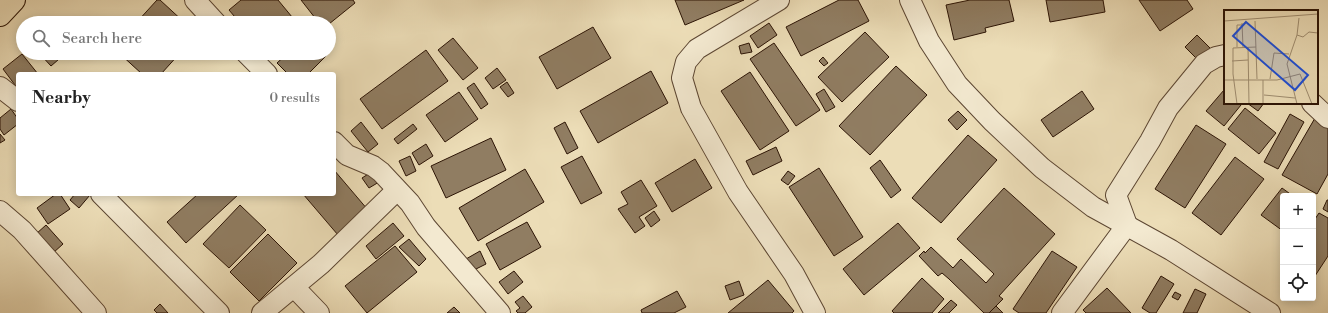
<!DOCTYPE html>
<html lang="en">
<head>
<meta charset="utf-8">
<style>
  body { margin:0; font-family:"Libre Bodoni",serif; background:#f2f2f2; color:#222 }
  .controls { position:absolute; right:12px; bottom:12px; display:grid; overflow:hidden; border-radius:4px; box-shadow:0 2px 10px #0003 }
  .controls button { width:36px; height:36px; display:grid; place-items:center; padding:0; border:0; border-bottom:1px solid #e0e0e0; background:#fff; color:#222; font:20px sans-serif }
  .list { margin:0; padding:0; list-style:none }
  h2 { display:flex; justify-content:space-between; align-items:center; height:52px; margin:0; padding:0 16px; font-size:17px }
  h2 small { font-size:13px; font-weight:400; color:#767676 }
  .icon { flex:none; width:22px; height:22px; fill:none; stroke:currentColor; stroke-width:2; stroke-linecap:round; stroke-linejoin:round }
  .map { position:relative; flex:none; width:1328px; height:313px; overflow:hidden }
  .search { position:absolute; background:#fff; box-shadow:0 2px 10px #0003; left:16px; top:16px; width:320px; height:44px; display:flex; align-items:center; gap:10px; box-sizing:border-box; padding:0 14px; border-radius:22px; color:#767676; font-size:15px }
  .panel { position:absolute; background:#fff; box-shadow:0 2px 10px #0003; left:16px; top:72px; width:320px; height:124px; border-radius:4px }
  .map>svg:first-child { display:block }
  .building { fill:#907d62; stroke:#2c1405 }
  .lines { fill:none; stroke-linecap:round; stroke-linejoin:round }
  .minor-casing { stroke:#5c4632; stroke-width:22 }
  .primary-casing { stroke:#2c1405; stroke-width:24 }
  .minor { stroke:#f3e9d0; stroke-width:20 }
  .primary { stroke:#ecddb7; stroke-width:22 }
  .inset-road { fill:none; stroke:#9f8d70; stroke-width:1 }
  .view { fill:#1d4ed8; fill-opacity:0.15; stroke:#1d4ed8; stroke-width:2 }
  .inset-edge { fill:none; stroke:#2c1405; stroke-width:2 }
</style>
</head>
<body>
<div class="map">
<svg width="1328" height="313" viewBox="0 0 1328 313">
  <rect width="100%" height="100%" fill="#ecddb7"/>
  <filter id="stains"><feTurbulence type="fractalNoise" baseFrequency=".005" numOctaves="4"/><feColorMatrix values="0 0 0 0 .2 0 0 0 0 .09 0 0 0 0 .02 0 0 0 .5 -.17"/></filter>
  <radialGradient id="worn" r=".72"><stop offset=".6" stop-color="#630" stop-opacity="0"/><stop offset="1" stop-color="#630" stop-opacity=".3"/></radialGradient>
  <g class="building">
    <polygon points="157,0 160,0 185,23 136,23"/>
    <polygon points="241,0 278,0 297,23 240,23 229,10"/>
    <polygon points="301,0 353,0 355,3 329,24 319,23"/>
    <polygon points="675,0 744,0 685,25"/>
    <polygon points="839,0 858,0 869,21 801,56 786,27"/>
    <polygon points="970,0 1009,0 1014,21 985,28 986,32 954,40 946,5"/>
    <polygon points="1046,0 1103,0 1105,12 1050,22"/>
    <polygon points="1139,0 1187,0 1193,9 1160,31"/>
    <polygon points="769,23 777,35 758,48 750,36"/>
    <polygon points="593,27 611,58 557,89 539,57"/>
    <polygon points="865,32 889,57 842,102 818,77"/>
    <polygon points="1197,35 1211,49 1199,61 1185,47"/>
    <polygon points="453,38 478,68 463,80 438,50"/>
    <polygon points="749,43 752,52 741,54 739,46"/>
    <polygon points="774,43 820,110 796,126 750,59"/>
    <polygon points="426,50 448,81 382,129 360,99"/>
    <polygon points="39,53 66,53 51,66"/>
    <polygon points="119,53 180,53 161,74 142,74"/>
    <polygon points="266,53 277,53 271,58"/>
    <polygon points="288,53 329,53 308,74 288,74 277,63"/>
    <polygon points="22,54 38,74 18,74 18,89 3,69"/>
    <polygon points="823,57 828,63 824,66 819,61"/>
    <polygon points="896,66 927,95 870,155 839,126"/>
    <polygon points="497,68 506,80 493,89 485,78"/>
    <polygon points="651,71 668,103 598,143 580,111"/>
    <polygon points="750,72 789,131 760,150 721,91"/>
    <polygon points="507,82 514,93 508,97 500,87"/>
    <polygon points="474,83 488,104 481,109 467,88"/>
    <polygon points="824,89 835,107 826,112 816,94"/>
    <polygon points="1224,90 1225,103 1239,103 1241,105 1224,126 1206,111"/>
    <polygon points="1082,91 1094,109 1053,137 1041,120"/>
    <polygon points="459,92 478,119 445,142 426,115"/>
    <polygon points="1247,103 1264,103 1258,111"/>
    <polygon points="1245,108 1276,133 1259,154 1228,129"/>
    <polygon points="11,109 18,119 18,124 4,135 0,129 0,118"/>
    <polygon points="958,111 967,120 957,130 948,120"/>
    <polygon points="1290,114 1304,122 1278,169 1264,162"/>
    <polygon points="1315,118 1328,126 1328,174 1317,194 1282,175"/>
    <polygon points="361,122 378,144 368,152 351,131"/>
    <polygon points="565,122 578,148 567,154 554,128"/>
    <polygon points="413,124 417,129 398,144 394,139"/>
    <polygon points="1196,125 1226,144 1185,208 1155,189"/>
    <polygon points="0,134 5,140 0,143"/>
    <polygon points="968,135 997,160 941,223 912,198"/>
    <polygon points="491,138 506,170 446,198 431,166"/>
    <polygon points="426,144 433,156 419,165 412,153"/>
    <polygon points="776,147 782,161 753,175 746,161"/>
    <polygon points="410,156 416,171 406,176 399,161"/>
    <polygon points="582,156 602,193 581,204 561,167"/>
    <polygon points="1235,157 1264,179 1221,235 1192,213"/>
    <polygon points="695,159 712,188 672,212 655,183"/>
    <polygon points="880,160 901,190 891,198 870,168"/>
    <polygon points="819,168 863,237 834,256 789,187"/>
    <polygon points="525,169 544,202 478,241 459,208"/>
    <polygon points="334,170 368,210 338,235 303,194 334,194"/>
    <polygon points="373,171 379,182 369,188 362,178"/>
    <polygon points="788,171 795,176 788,185 781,180"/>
    <polygon points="641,180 657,206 639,217 645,226 635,233 618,209 628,204 621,192"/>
    <polygon points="1004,188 1055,234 999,296 1003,299 989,313 984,313 949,279 942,273 938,276 919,256 924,251 925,253 931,247 953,268 961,259 986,283 994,274 957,239"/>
    <polygon points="1282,188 1293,196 1283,196 1283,231 1261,215"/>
    <polygon points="56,194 60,194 70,209 48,224 37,208"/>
    <polygon points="75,194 89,194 90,195 79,208 70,200"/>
    <polygon points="198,194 239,194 186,243 167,222"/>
    <polygon points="1327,200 1328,200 1328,212 1323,209"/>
    <polygon points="240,205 266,230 229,268 203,244"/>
    <polygon points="654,211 660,220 651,227 645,218"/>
    <polygon points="1319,213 1328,218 1328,256 1313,279 1313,222"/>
    <polygon points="527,222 541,247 500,270 486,244"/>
    <polygon points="393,223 404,236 376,259 366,246"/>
    <polygon points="898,223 920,248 864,295 843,269"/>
    <polygon points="46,225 63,244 53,253 36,234"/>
    <polygon points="268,234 297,263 259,301 230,272"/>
    <polygon points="409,239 426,259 419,266 399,247"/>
    <polygon points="395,246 417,272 367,313 345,286"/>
    <polygon points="480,251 486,264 472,271 466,259"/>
    <polygon points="1052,251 1077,267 1046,313 1019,313 1013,309"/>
    <polygon points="514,271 523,282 508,294 499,282"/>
    <polygon points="1161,276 1174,284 1156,313 1150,313 1142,308"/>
    <polygon points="922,278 944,299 932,313 894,313 892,311"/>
    <polygon points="768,280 794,311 792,313 728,313"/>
    <polygon points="739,281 744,295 730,300 725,286"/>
    <polygon points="1107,288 1131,313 1086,313 1083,310"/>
    <polygon points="1195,289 1206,294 1197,313 1183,313"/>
    <polygon points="677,291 686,307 674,313 642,313 641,310"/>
    <polygon points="1175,292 1181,295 1178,300 1172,297"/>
    <polygon points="523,296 532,307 525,313 518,313 516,311 520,308 515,302"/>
    <polygon points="951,300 957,305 949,313 938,313"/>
    <polygon points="160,304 168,313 157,313 154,310"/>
    <polygon points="996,306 1003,313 989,313"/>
    <polygon points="454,307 460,313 447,313"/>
  </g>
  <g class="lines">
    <g class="minor-casing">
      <g id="minor">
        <polyline points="195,0 216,23"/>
        <polyline points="779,0 697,49 686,62 682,78 691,108 738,192 794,274 815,313"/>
        <polyline points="910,0 929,41 957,84 992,121 1042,168 1093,207 1171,250 1270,313"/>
        <polyline points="246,53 267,74"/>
        <polyline points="0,87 18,101"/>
        <polyline points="1312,103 1328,118"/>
        <polyline points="334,142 347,155 373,166 381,172 410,203 426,227 500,313"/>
        <polyline points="101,194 219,313"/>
        <polyline points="0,211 22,230 96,313"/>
        <polyline points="294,287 319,313"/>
        <polyline points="262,313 321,264 397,190"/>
        <polyline points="1062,313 1127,225 1116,195 1150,141 1168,108 1204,64 1216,57 1225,55"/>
      </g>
    </g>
    <g class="primary-casing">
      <polyline id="primary" points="0,15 14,0"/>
    </g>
    <use href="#minor" class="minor"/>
    <use href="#primary" class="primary"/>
  </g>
  <g transform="translate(1224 10)">
    <rect width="94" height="94" fill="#ecddb7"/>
    <path class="inset-road" d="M0,11L94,4M31,11L33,69M18,13L19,37M73,25L79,27L85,22L94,23M13,37V15H18M24,37L25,94M8,51L24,50M46,69L50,43L65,44M0,70H53L76,64L88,94M40,85L71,88M13,94L9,64V38L32,37M39,94V70M73,94L63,54L73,25L75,8"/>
    <path class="view" d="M22,12L84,65L71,80L9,26Z"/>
    <rect width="94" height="94" class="inset-edge"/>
  </g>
  <rect width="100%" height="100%" filter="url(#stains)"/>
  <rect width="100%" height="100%" fill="url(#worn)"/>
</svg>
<div class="controls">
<button>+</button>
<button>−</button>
<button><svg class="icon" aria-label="locate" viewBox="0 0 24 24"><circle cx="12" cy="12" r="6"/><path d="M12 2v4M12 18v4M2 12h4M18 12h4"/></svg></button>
</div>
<div class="search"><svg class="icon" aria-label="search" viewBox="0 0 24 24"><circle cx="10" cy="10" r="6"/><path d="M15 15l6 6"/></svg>Search here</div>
<section class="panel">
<h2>Nearby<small>0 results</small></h2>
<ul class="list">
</ul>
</section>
</div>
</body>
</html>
